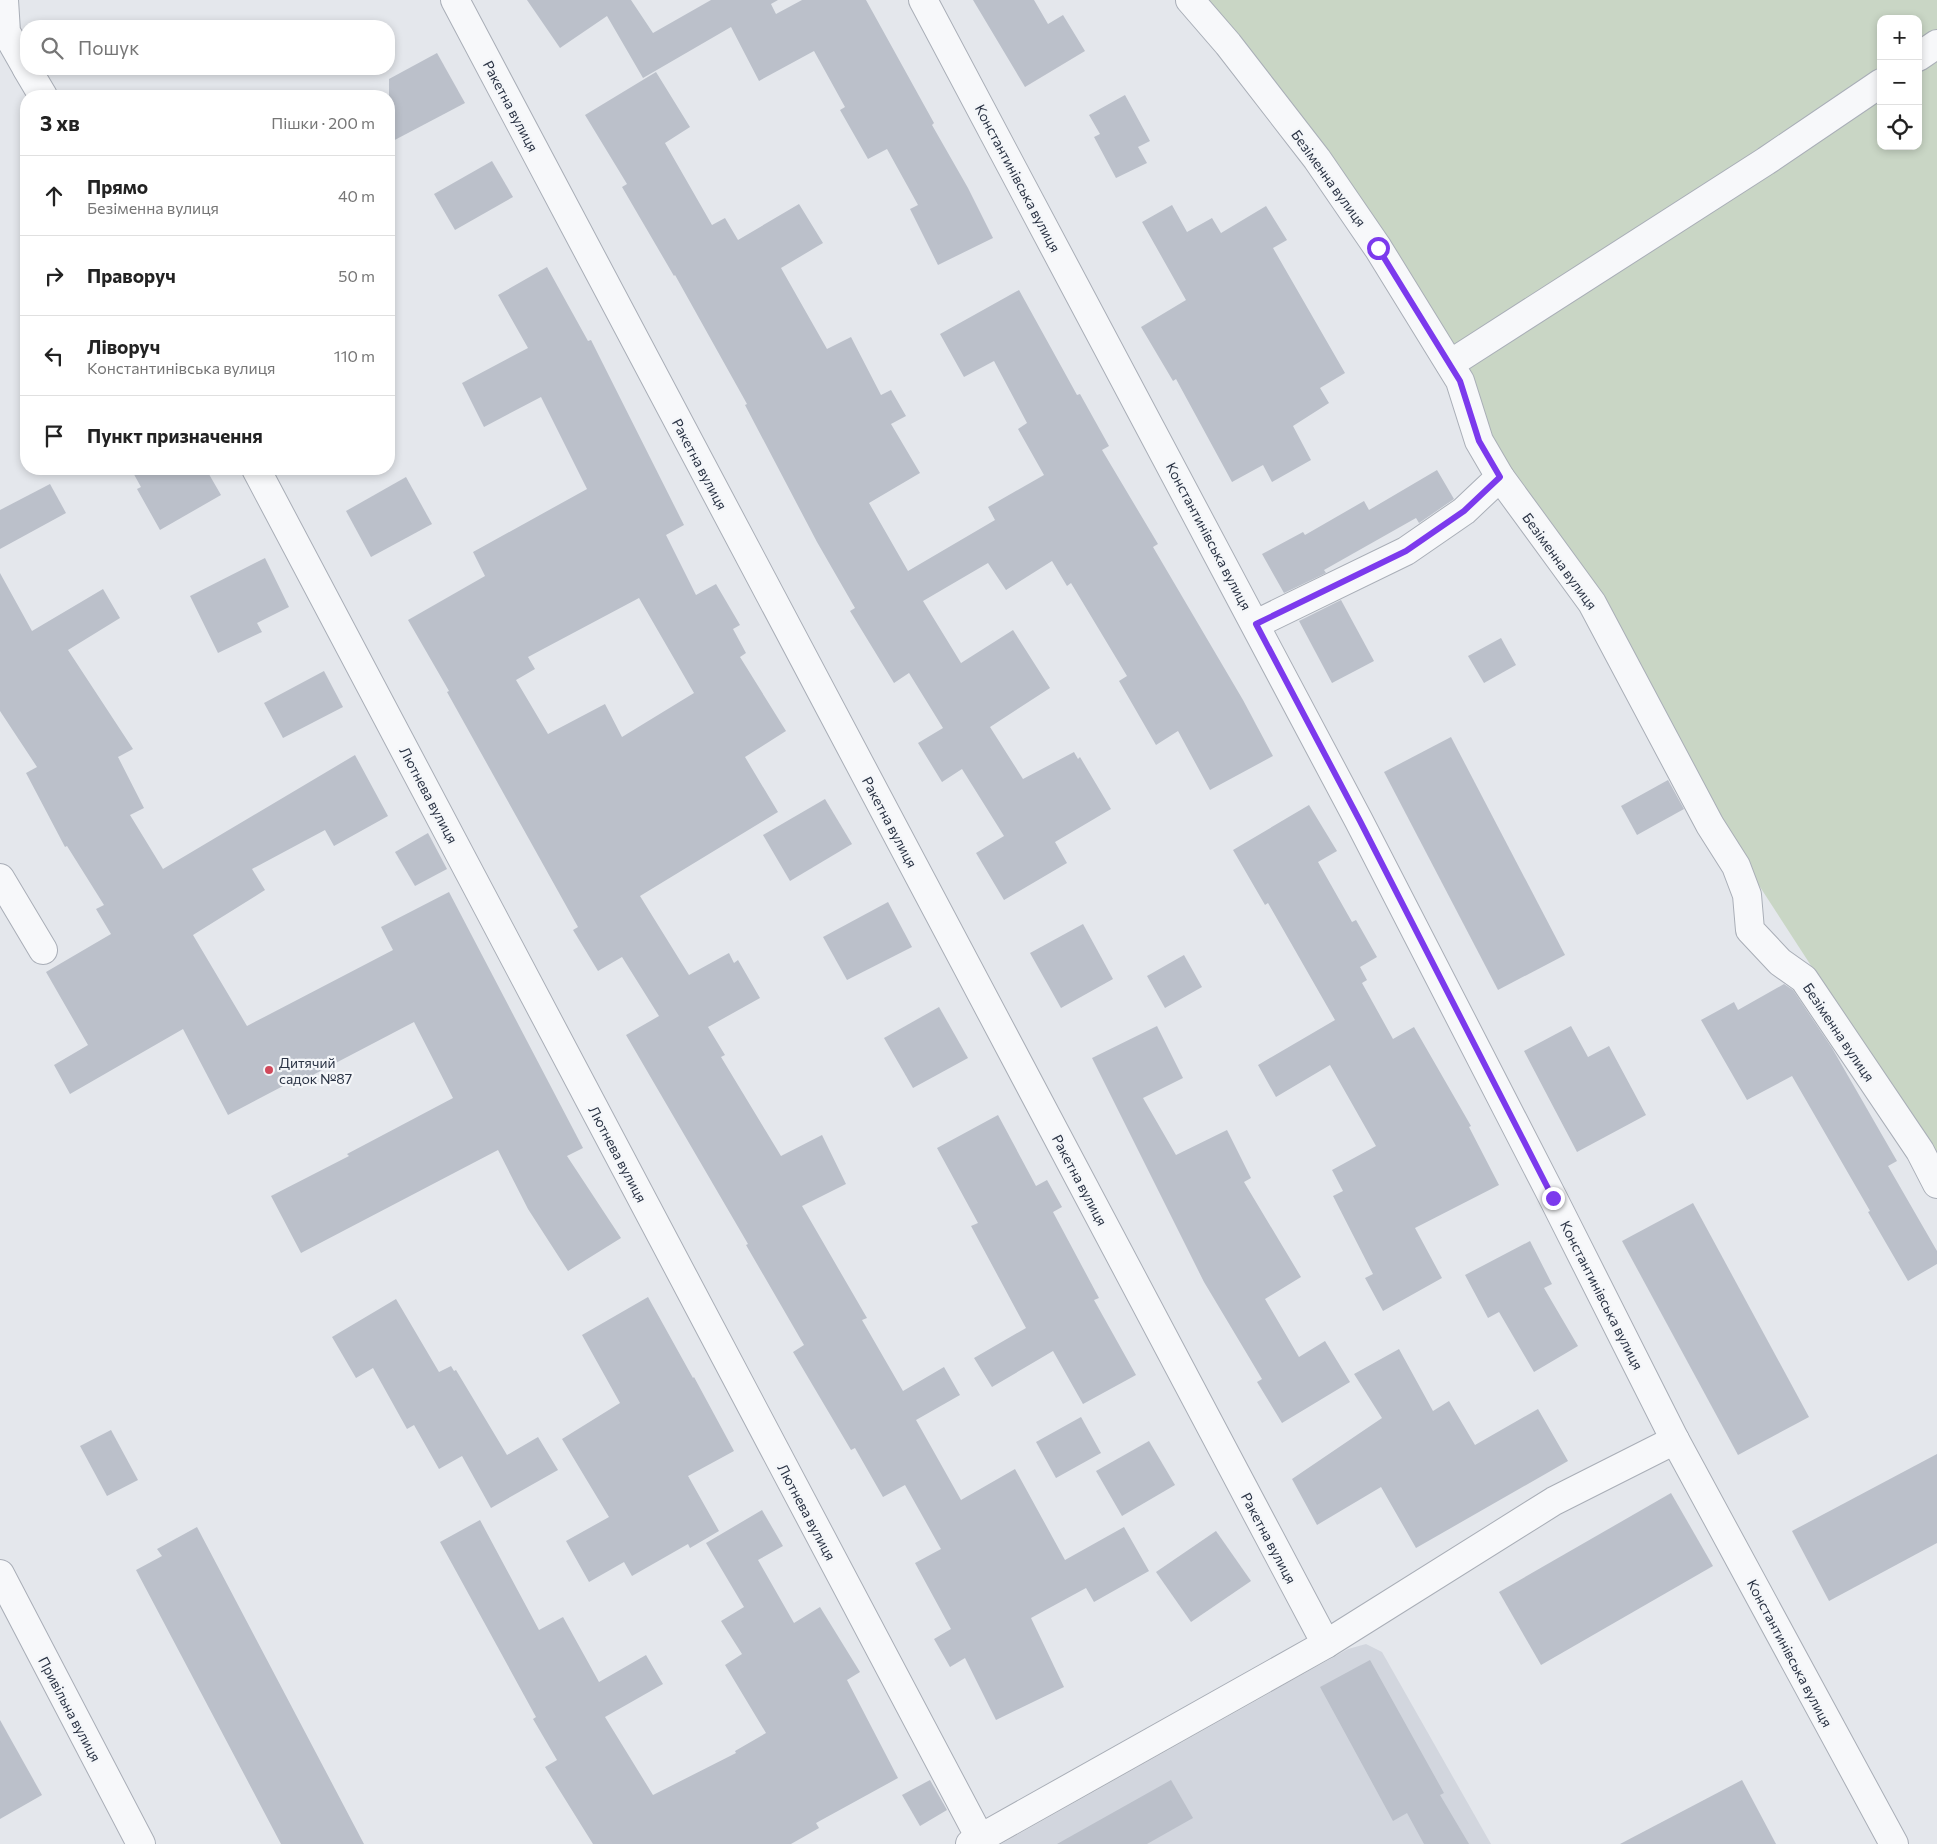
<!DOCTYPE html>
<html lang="uk">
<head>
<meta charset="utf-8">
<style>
  body { margin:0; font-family:Commissioner,sans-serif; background:#f6f6f6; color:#222 }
  .controls { position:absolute; right:15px; top:15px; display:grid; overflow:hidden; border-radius:10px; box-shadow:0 2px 8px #0003 }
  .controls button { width:45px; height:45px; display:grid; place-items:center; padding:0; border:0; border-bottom:1px solid #e0e0e0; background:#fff; color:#222; font:25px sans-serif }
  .stop { position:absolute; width:15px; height:15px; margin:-11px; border:4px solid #7c3aed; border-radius:50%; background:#fff }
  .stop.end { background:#7c3aed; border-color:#fff; box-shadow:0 1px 5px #0008 }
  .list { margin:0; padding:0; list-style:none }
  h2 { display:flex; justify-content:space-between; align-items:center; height:65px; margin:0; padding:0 20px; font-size:21px }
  h2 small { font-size:16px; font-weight:400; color:#767676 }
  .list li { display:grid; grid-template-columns:32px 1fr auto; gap:15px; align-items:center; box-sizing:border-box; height:80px; padding:0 20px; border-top:1px solid #e0e0e0 }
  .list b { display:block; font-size:19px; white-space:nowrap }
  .list p { margin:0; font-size:16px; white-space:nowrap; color:#767676 }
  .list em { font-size:16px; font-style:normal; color:#767676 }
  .icon { flex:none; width:28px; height:28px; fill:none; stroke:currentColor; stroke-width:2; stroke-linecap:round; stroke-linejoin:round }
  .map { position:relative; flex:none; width:1937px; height:1844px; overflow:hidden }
  .search { position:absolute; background:#fff; box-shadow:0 2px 8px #0003; left:20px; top:20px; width:375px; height:55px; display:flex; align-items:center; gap:12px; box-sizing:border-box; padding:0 18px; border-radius:20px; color:#767676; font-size:19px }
  .panel { position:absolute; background:#fff; box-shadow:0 2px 8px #0003; left:20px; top:90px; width:375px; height:385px; border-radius:20px }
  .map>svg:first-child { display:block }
  .built { fill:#d2d6de }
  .green { fill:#c9d6c5; fill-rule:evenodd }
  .building { fill:#bbc0ca; fill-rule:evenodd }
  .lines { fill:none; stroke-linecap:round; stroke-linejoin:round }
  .minor-casing { stroke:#a9aeb7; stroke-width:30 }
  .minor { stroke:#f7f8fa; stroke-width:28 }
  .route { stroke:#7c3aed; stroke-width:6 }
  .poi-dot { fill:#d1495b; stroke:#f4f6f9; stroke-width:2 }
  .labels { text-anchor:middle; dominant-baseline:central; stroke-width:4.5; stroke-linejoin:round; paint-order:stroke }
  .street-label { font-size:14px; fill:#2b3445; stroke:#f4f6f9 }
  .poi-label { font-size:14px; fill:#2b3445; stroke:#f4f6f9; text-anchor:start }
</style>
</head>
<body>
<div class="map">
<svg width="1937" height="1844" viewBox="0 0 1937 1844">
  <rect width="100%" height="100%" fill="#e4e7ec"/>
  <polygon class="built" points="1366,1644 1382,1652 1491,1844 1001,1844 1348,1649"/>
  <path class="green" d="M1203,0H1937V1164L1928,1146L1725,833L1490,442ZM1881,19H1918V146H1881Z"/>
  <g class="building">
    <polygon points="527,0 631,0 653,33 711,0 778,0 771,4 776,14 802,0 866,0 934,123 932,125 968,188 993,238 938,265 910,209 918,205 887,149 868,159 840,110 845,107 814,51 759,81 731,27 643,78 607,16 560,48"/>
    <polygon points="973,0 1034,0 1048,24 1063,15 1085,51 1025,87"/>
    <polygon points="437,53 465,103 389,143 389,79"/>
    <polygon points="656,72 690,127 665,143 712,225 725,218 738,240 799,204 823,243 781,268 827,349 851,337 881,395 891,390 906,416 891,424 920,473 869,503 908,571 995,520 988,507 1044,475 1018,429 1027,423 994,361 964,377 940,334 1019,290 1077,395 1080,394 1109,446 1102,450 1158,544 1153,547 1243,700 1273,756 1210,790 1178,731 1156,745 1119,681 1127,676 1071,583 1067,586 1052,561 1006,590 988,563 923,601 961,663 1013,630 1050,688 990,727 1023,779 1074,752 1078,759 1080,757 1111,809 1055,842 1067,863 1004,900 976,853 1004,836 962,769 942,782 918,743 943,728 909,673 894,683 850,611 855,608 817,542 745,405 747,404 675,275 674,276 622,187 627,184 585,115"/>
    <polygon points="1125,95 1150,141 1138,147 1147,163 1116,178 1094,137 1100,134 1089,115"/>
    <polygon points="492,161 513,197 455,230 434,194"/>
    <polygon points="1172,205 1187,232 1212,218 1221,233 1266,206 1287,240 1273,248 1345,373 1320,388 1329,403 1293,426 1311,460 1272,482 1263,465 1232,482 1176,379 1173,381 1141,327 1186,300 1142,222"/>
    <path d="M547,267L588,341L591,340L684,525L666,535L696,595L716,584L740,625L733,629L746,653L740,657L786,731L745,757L778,812L640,896L689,975L729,953L734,963L738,960L760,998L708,1027L725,1055L721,1057L781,1156L822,1135L846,1184L802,1206L867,1318L862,1320L903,1391L944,1367L960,1395L916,1420L961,1500L1015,1469L1065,1560L1124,1527L1149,1571L1094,1602L1086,1588L1031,1618L1064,1687L996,1720L965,1658L950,1667L934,1639L951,1629L915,1563L941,1549L905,1485L883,1497L855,1448L851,1450L793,1352L804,1345L746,1245L748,1244L626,1035L659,1016L622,957L598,971L573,930L578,927L447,692L449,691L408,620L485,576L473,552L587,489L541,397L484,427L462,383L528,348L498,295ZM639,598L694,693L622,737L605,704L548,734L516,680L535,669L528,657Z"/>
    <polygon points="131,469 206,469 221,495 160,530 137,489 141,487"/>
    <polygon points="1437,470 1454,499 1419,523 1416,518 1324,570 1326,573 1284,593 1262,554 1303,532 1305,535 1364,501 1369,510"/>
    <polygon points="406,477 432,524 371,557 346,511"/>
    <polygon points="50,484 66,513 0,549 0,510"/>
    <polygon points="265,558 289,607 257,623 262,632 218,653 190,596"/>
    <polygon points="0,573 32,631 103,589 120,618 68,650 133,749 118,757 144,808 130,815 163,869 355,755 388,816 334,846 325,830 252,869 265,890 193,935 247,1026 393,950 381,927 449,892 583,1148 567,1156 621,1238 568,1271 528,1209 498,1150 301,1253 271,1196 349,1156 347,1154 453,1098 414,1022 307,1078 306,1074 228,1115 183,1029 70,1094 54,1065 88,1045 46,972 111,934 96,909 104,905 67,846 65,847 26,773 37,767 0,711"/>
    <polygon points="1341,600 1374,661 1332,683 1299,621"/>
    <polygon points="1501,638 1516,665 1484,683 1468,656"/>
    <polygon points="324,671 343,707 283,738 264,703"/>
    <polygon points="1451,737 1565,955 1498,990 1384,772"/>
    <polygon points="1668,780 1684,809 1637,835 1621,806"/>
    <polygon points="825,799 852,844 790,881 763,835"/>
    <polygon points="1309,805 1337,851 1318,862 1352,922 1356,920 1377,957 1360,967 1367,980 1362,983 1393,1039 1414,1027 1471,1126 1469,1127 1499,1185 1415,1228 1442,1278 1383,1311 1365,1278 1373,1274 1333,1196 1343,1191 1332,1170 1376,1146 1330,1065 1276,1097 1258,1065 1335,1020 1268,903 1265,905 1233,850"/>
    <polygon points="428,833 447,869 415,886 395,852"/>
    <polygon points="888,902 912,947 847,980 823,937"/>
    <polygon points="1083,924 1113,979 1061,1008 1030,953"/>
    <polygon points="1184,955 1202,987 1165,1008 1147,976"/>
    <polygon points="1784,984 1793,990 1832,1048 1897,1161 1888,1166 1937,1251 1937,1264 1908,1281 1868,1212 1870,1211 1792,1076 1747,1100 1701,1020 1734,1002 1738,1010"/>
    <polygon points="939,1007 968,1058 913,1088 884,1038"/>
    <polygon points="1157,1026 1183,1078 1143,1098 1176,1155 1227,1130 1251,1178 1244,1182 1301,1277 1265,1299 1299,1357 1325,1341 1350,1382 1282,1423 1257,1382 1262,1379 1204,1282 1092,1058"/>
    <polygon points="1571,1026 1588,1057 1609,1046 1646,1115 1577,1152 1524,1051"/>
    <polygon points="998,1115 1036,1186 1047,1180 1062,1207 1053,1212 1099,1298 1094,1300 1136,1375 1083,1404 1053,1351 992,1387 974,1358 1026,1328 971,1226 978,1223 937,1148"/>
    <polygon points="1693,1203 1809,1417 1738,1455 1622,1241"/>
    <polygon points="1530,1241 1552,1284 1544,1288 1578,1346 1534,1372 1499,1312 1488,1318 1465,1275"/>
    <polygon points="648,1297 693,1378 694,1377 734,1451 688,1476 719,1531 690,1548 688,1544 632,1576 624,1562 589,1582 566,1541 609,1517 562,1439 620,1403 582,1335"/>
    <polygon points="396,1299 439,1372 451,1366 454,1371 456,1370 507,1455 538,1437 558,1470 491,1508 462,1456 439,1469 414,1425 407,1429 373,1368 356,1378 332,1337"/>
    <polygon points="1399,1349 1433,1411 1449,1401 1475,1445 1538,1409 1568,1461 1416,1548 1381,1487 1317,1525 1292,1479 1382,1418 1354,1374"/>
    <polygon points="1081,1417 1101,1453 1056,1478 1036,1442"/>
    <polygon points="111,1430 138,1480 107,1496 80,1446"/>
    <polygon points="1149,1441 1175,1485 1122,1516 1096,1471"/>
    <polygon points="1937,1454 1937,1543 1829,1601 1792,1531"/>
    <polygon points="1671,1493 1713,1566 1541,1665 1499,1592"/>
    <polygon points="762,1510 783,1546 758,1560 794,1623 820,1607 860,1672 847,1680 898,1778 816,1823 819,1828 791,1844 593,1844 545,1767 557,1760 533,1719 536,1717 440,1542 480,1520 539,1630 563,1617 599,1682 646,1655 663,1684 605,1717 653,1795 736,1753 735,1751 766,1733 725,1665 742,1654 721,1621 744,1607 706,1543"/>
    <polygon points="197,1527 364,1844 281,1844 136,1570 162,1556 157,1549"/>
    <polygon points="1216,1531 1251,1581 1191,1622 1156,1572"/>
    <polygon points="1370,1660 1444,1793 1440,1795 1469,1844 1424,1844 1407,1813 1393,1821 1320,1687"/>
    <polygon points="0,1720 42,1795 0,1819"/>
    <polygon points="930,1780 947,1810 920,1826 902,1795"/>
    <polygon points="1171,1780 1193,1818 1147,1844 1057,1844"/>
    <polygon points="1742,1780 1776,1844 1620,1844"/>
  </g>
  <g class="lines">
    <g class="minor-casing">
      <g id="minor">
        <polyline points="4,0 6,32 26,67"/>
        <polyline points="455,0 1326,1644"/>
        <polyline points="923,0 1359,821 1553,1198 1675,1440 1894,1844"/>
        <polyline points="1190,0 1228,44 1317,159 1378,248 1460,381 1479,441 1500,477 1592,603 1710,825 1736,866 1747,895 1750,930 1780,962 1804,979 1920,1151 1937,1184"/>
        <polyline points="1918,57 1937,44"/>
        <polyline points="27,69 43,96"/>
        <polyline points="1450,364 1766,161 1881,83"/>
        <polyline points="256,469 980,1838"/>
        <polyline points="1256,624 1406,551 1464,511 1500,477"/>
        <polyline points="0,878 43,950"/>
        <polyline points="0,1574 141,1844"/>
        <polyline points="970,1844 1326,1644 1554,1501 1675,1440"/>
      </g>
    </g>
    <use href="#minor" class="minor"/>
  </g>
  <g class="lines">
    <polyline class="route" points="1378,248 1460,381 1479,441 1500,477 1464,511 1406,551 1256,624 1360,821 1553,1198"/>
  </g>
  <circle class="poi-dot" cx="269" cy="1070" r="5"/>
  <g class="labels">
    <g class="street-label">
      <text transform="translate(511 106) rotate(62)">Ракетна вулиця</text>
      <text transform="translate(1018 178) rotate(62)">Константинівська вулиця</text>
      <text transform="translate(1329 178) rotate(54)">Безіменна вулиця</text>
      <text transform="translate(700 464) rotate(62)">Ракетна вулиця</text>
      <text transform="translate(1209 536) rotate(62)">Константинівська вулиця</text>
      <text transform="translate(1560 561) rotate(54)">Безіменна вулиця</text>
      <text transform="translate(429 795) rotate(62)">Лютнева вулиця</text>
      <text transform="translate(890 822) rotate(62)">Ракетна вулиця</text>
      <text transform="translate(1839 1032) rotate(56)">Безіменна вулиця</text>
      <text transform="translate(618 1154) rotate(62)">Лютнева вулиця</text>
      <text transform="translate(1080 1180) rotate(62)">Ракетна вулиця</text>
      <text transform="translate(1602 1295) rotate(63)">Константинівська вулиця</text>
      <text transform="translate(807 1512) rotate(62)">Лютнева вулиця</text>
      <text transform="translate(1269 1538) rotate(62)">Ракетна вулиця</text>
      <text transform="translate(1790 1653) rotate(62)">Константинівська вулиця</text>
      <text transform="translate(70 1709) rotate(62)">Привільна вулиця</text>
    </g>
    <g class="poi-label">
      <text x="279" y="1062">Дитячий<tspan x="279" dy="16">садок №87</tspan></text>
    </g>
  </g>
</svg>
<div class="controls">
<button>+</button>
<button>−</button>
<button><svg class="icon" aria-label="locate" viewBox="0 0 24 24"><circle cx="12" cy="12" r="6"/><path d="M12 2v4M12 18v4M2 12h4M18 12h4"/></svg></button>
</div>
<div class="stop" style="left:1378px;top:248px"></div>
<div class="stop end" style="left:1553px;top:1198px"></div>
<div class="search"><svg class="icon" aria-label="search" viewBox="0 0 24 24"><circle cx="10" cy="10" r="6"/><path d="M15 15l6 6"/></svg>Пошук</div>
<section class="panel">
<h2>3 хв<small>Пішки · 200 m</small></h2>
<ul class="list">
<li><svg class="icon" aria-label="ahead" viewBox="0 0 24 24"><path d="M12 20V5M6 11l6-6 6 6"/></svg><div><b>Прямо</b><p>Безіменна вулиця</p></div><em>40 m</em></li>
<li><svg class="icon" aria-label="right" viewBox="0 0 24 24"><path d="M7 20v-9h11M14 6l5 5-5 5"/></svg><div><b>Праворуч</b></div><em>50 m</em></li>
<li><svg class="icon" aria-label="left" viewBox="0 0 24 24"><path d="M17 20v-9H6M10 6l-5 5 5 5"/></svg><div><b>Ліворуч</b><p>Константинівська вулиця</p></div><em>110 m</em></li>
<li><svg class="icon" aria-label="arrive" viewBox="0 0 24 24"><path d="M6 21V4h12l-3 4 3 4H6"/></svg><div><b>Пункт призначення</b></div></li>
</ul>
</section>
</div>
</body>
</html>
